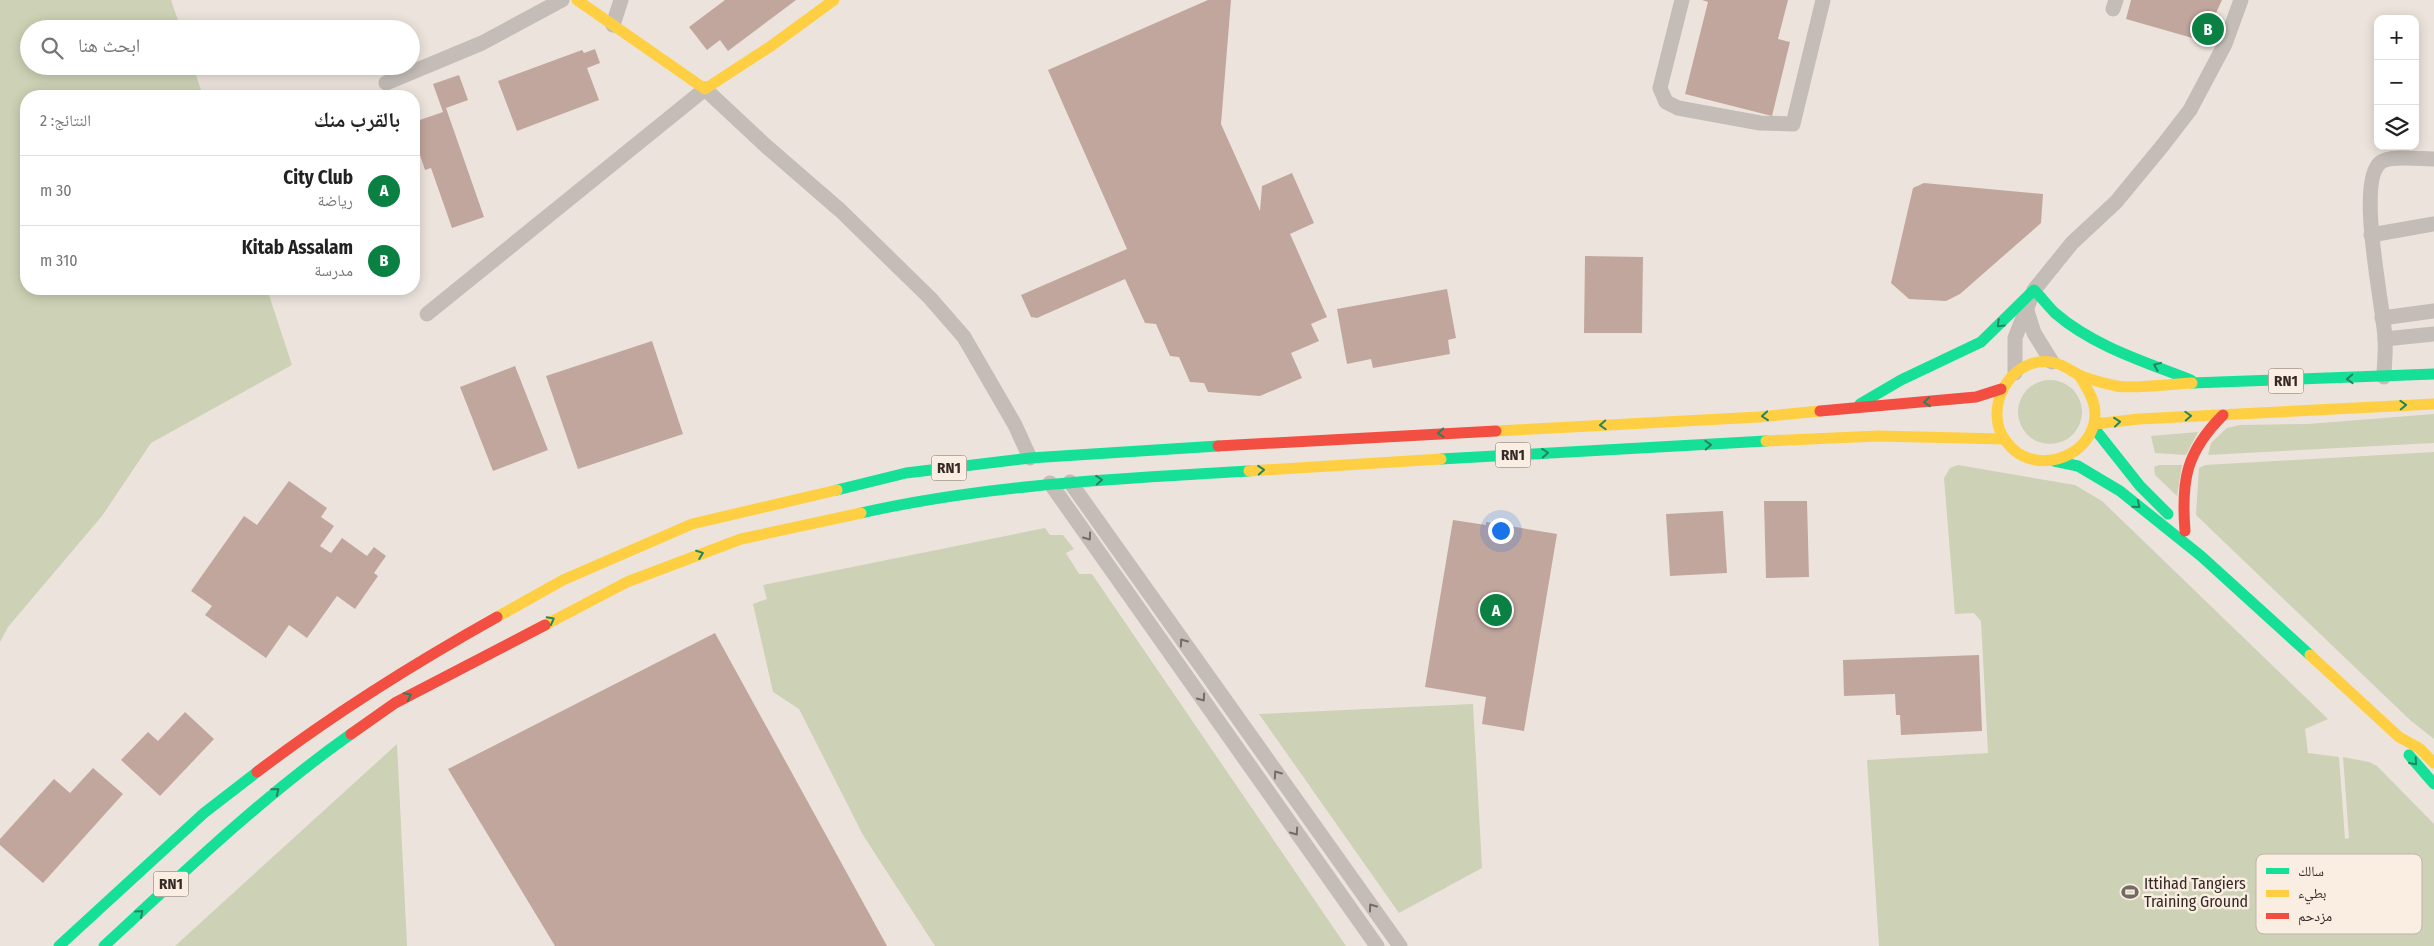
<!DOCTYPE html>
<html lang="ar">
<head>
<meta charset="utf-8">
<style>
  body { margin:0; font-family:"Fira Sans Condensed","Noto Naskh Arabic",sans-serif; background:#f6f6f6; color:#222; direction:rtl }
  .controls { position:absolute; right:15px; top:15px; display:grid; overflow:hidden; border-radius:10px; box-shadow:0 2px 12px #0003 }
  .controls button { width:45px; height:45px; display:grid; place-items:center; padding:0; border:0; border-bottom:1px solid #e0e0e0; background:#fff; color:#222; font:25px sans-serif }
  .you { position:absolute; left:1500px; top:530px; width:18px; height:18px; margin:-12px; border:4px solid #fff; border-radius:50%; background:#1a73e8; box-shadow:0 0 0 8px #1a73e833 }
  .badge { display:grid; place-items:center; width:32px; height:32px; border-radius:50%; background:#0b8043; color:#fff; font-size:16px; font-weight:700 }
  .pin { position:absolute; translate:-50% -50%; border:2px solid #fff; box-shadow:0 1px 5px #0006 }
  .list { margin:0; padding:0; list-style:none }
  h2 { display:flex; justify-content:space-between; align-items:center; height:65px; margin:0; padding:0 20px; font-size:21px }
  h2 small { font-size:16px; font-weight:400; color:#767676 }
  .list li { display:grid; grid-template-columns:32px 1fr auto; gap:15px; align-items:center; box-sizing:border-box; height:70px; padding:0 20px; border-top:1px solid #e0e0e0 }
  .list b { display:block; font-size:19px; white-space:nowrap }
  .list p { margin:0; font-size:16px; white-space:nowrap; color:#767676 }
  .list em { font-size:16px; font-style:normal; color:#767676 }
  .icon { flex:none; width:28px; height:28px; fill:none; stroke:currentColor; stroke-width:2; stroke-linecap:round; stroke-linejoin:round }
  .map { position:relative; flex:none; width:2434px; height:946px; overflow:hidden; direction:ltr }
  .search { position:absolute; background:#fff; box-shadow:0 2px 12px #0003; left:20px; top:20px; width:400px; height:55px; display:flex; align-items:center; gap:12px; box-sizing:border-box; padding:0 18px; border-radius:28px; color:#767676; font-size:19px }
  .panel { position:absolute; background:#fff; box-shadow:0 2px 12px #0003; left:20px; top:90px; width:400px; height:205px; border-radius:20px; direction:rtl }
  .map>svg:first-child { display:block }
  .green { fill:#cdd1b5 }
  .building { fill:#c1a69d }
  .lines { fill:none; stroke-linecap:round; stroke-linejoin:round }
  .street { stroke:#c4bcb6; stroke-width:15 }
  .fast { stroke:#16e098; stroke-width:11 }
  .slow { stroke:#ffcf43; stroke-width:11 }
  .jam { stroke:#f24e42; stroke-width:11 }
  .oneway { stroke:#25845e }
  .oneway2 { stroke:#756b66 }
  .labels { text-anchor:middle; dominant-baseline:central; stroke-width:5; stroke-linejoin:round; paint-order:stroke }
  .shield { fill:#faeee2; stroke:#6f645e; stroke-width:1 }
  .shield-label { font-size:15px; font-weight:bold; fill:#342925 }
  .poi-label { font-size:16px; fill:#342925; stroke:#faeee2; text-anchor:start }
  .key { fill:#faeee2; stroke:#bfb3a9; stroke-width:1 }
  .key-label { font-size:14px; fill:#342925 }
</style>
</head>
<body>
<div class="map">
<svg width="2434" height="946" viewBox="0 0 2434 946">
  <rect width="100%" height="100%" fill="#ece4dc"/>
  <g class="green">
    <polygon points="0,0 171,0 181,29 29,29 29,66 193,66 203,96 26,96 26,289 267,289 292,365 151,443 102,516 8,627 0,642"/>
    <circle cx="2050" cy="412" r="32"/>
    <polygon points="2434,414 2434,443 2208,455 2211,443 2227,428 2240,425 2308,424"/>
    <polygon points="2198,432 2186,455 2155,453 2151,436"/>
    <polygon points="2434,452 2434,739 2410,720 2196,515 2199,468 2205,465"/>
    <polygon points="1958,465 2075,485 2102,501 2328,719 2305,729 2308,753 2339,757 2345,839 2349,838 2343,757 2369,762 2377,766 2434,824 2434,946 1879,946 1867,760 1988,753 1981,621 1974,613 1955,614 1944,478 1950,468"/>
    <polygon points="2159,465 2182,465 2177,496 2155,475 2154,467"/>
    <polygon points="1045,528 1050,535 1063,535 1074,549 1066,553 1079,574 1092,574 1346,946 935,946 863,835 799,709 773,692 753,604 767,599 763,585"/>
    <polygon points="1473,704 1482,868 1399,913 1259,714"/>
    <polygon points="397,744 407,946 175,946"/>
  </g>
  <g class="building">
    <polygon points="725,0 796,0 728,51 720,40 707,50 689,27"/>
    <polygon points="1208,0 1231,0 1221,124 1260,211 1262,186 1292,173 1314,223 1290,234 1327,317 1311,324 1319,341 1291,353 1302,378 1260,396 1208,392 1204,383 1190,382 1179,357 1170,356 1156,324 1145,323 1125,279 1037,318 1031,317 1021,295 1127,249 1048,70"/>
    <polygon points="1702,0 1788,0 1778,39 1790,42 1772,116 1685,94 1708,2"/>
    <polygon points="2131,0 2222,0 2203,41 2126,19"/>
    <polygon points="595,49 600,63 587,68 599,100 517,131 498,81 582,50 584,53"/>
    <polygon points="459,75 468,100 446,108 484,217 452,228 431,168 425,170 414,137 414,122 443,112 433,84"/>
    <polygon points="1924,183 2043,194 2041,223 1960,294 1946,301 1909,299 1891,283 1913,188"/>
    <polygon points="1585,256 1643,257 1642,333 1584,333"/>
    <polygon points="1447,289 1456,338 1448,340 1450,354 1373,368 1371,359 1347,364 1337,309"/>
    <polygon points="652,341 683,434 578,469 546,376"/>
    <polygon points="515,366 548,450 493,471 460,387"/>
    <polygon points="289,481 327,508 321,517 334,526 320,546 331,553 342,538 367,556 374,547 386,556 374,573 378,576 355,609 337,596 307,638 289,625 266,658 205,615 212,606 191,591 244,516 257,525"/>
    <polygon points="1764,501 1807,501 1809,577 1766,578"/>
    <polygon points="1723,511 1727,573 1670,576 1666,514"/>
    <polygon points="1453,520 1486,525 1486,522 1557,534 1524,731 1482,724 1486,697 1425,687"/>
    <polygon points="715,633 887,946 555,946 448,769"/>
    <polygon points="1979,655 1982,731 1901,735 1900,715 1896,715 1895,694 1844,696 1843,660"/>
    <polygon points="185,712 214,739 160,796 121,760 148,732 158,741"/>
    <polygon points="93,768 123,794 43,883 0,845 0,839 54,779 70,793"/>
  </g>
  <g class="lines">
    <g class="street">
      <polyline points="1682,0 1660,88 1666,102 1678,108 1760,123 1793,124 1823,0"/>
      <polyline points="2113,9 2116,0"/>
      <polyline points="613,25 621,0"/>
      <polyline points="386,83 482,43 562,0"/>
      <polyline points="2371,235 2434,224"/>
      <polyline points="2027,311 2034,333 2052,362"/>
      <polyline points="427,314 705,89 766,146 841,211 930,298 964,337 1015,425 1030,458"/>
      <polyline points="2382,318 2434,311"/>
      <polyline points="2385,339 2434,334"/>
      <polyline points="2015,373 2015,338 2034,290 2072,243 2116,202 2163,145 2190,110 2225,44 2241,0"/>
      <path d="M2384,377C2384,365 2386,352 2385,339C2384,308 2355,180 2381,162C2390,155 2422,159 2434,159"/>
      <polyline points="1070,482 1400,946"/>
      <polyline points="1050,483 1377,946"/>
    </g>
    <g class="fast">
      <polyline points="2192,383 2434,374"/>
      <path d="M1860,404L1901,380L1981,342L2034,290C2041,297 2048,306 2055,313C2093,346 2145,362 2191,380"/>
      <polyline points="2094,428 2140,486 2168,514"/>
      <polyline points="1441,459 1766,441"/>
      <polyline points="2054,461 2078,466 2120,491 2201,556 2310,655"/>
      <polyline points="837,490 906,473 1030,458 1218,446"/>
      <path d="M861,513C989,484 1119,479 1249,471"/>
      <polyline points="2409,755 2434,784"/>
      <polyline points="59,946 204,813 257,772"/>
      <path d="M104,946C184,872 262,797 351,734"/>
    </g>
    <g class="slow">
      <polyline points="577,0 705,89 771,46 834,0"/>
      <path d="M2079,375C2087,388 2096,401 2095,417C2092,451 2052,470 2023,456C2011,450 2000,436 1998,424C1991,391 2020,354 2055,363C2064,365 2071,371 2079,375C2090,380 2104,383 2116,386C2133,389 2172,384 2192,383"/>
      <polyline points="2095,424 2139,419 2434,404"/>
      <polyline points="1496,431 1759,417 1820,411"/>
      <polyline points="1766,441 1878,436 2003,439"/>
      <polyline points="1249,471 1441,459"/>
      <polyline points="497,617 563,580 692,524 837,490"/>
      <polyline points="545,625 627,582 741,539 861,513"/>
      <polyline points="2310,655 2399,737 2419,748 2434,763"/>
    </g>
    <g class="jam">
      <polyline points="1820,411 1976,397 2001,389"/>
      <polyline points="1218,446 1496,431"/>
      <path d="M2185,531C2181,480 2186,452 2223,415"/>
      <polyline points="351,734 395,703 545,625"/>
      <path d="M257,772C333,714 413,664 497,617"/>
    </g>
  </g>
  <defs><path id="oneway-chevron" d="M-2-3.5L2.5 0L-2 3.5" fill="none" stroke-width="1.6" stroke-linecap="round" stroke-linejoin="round" transform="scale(1.25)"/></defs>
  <g class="oneway">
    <use href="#oneway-chevron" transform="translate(2000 324) rotate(136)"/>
    <use href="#oneway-chevron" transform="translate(2157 366) rotate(-158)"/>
    <use href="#oneway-chevron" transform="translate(2350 379) rotate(178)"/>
    <use href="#oneway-chevron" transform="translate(1927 402) rotate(175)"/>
    <use href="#oneway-chevron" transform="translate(2403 405) rotate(-2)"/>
    <use href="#oneway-chevron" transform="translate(1765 416) rotate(175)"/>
    <use href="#oneway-chevron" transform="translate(2188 416) rotate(-3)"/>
    <use href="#oneway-chevron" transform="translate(2117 422) rotate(-6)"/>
    <use href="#oneway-chevron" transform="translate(1603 425) rotate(177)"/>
    <use href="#oneway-chevron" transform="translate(1441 433) rotate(177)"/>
    <use href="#oneway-chevron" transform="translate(1708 445) rotate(-3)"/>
    <use href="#oneway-chevron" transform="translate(1545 453) rotate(-4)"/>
    <use href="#oneway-chevron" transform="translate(1261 470) rotate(-4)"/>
    <use href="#oneway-chevron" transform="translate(1099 480) rotate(-4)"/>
    <use href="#oneway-chevron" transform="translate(2137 505) rotate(39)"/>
    <use href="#oneway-chevron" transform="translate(700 554) rotate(-21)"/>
    <use href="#oneway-chevron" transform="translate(551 620) rotate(-28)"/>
    <use href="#oneway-chevron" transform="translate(408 696) rotate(-28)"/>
    <use href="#oneway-chevron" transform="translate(2414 762) rotate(49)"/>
    <use href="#oneway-chevron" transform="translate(276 791) rotate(-39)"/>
    <use href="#oneway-chevron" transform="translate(140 913) rotate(-42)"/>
  </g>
  <g class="oneway2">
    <use href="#oneway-chevron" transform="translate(1088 537) rotate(54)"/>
    <use href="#oneway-chevron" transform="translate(1183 642) rotate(-125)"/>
    <use href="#oneway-chevron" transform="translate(1202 698) rotate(55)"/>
    <use href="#oneway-chevron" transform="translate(1277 774) rotate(-125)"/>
    <use href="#oneway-chevron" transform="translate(1295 832) rotate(55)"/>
    <use href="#oneway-chevron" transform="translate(1372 907) rotate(-126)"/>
  </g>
  <defs>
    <g id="stadium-bare" transform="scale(1.35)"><path d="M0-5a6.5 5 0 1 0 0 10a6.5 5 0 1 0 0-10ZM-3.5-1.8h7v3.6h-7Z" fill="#746a65" stroke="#faeee2" stroke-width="2.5" paint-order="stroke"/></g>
  </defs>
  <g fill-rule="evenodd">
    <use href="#stadium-bare" x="2130" y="892"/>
  </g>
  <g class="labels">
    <g class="shield">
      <rect x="2268.5" y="368.5" width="35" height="25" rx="4"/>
      <rect x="1495.5" y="442.5" width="35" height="25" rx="4"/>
      <rect x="931.5" y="455.5" width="35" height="25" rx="4"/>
      <rect x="153.5" y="871.5" width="35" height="25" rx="4"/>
    </g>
    <g class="shield-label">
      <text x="2286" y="381">RN1</text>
      <text x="1513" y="455">RN1</text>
      <text x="949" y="468">RN1</text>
      <text x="171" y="884">RN1</text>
    </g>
    <g class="poi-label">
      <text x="2144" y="883">Ittihad Tangiers<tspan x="2144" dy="18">Training Ground</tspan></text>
    </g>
  </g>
  <rect x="2256" y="854" width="166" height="80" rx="8" class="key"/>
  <rect x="2266" y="868" width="23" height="6" fill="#16e098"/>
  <rect x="2266" y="890" width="23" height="7" fill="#ffcf43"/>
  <rect x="2266" y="913" width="23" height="6" fill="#f24e42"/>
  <g class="key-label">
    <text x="2298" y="876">سالك</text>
    <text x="2298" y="898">بطيء</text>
    <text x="2298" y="921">مزدحم</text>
  </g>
</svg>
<div class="controls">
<button>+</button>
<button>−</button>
<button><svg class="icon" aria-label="layers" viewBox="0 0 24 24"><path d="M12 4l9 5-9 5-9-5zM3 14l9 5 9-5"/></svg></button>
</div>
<div class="you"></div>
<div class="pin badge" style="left:1496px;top:610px">A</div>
<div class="pin badge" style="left:2208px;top:29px">B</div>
<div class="search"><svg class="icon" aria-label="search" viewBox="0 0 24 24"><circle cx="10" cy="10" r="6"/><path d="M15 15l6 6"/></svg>ابحث هنا</div>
<section class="panel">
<h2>بالقرب منك<small>النتائج: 2</small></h2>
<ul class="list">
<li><span class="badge">A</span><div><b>City Club</b><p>رياضة</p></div><em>30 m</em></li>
<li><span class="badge">B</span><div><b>Kitab Assalam</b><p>مدرسة</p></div><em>310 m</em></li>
</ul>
</section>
</div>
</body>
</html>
